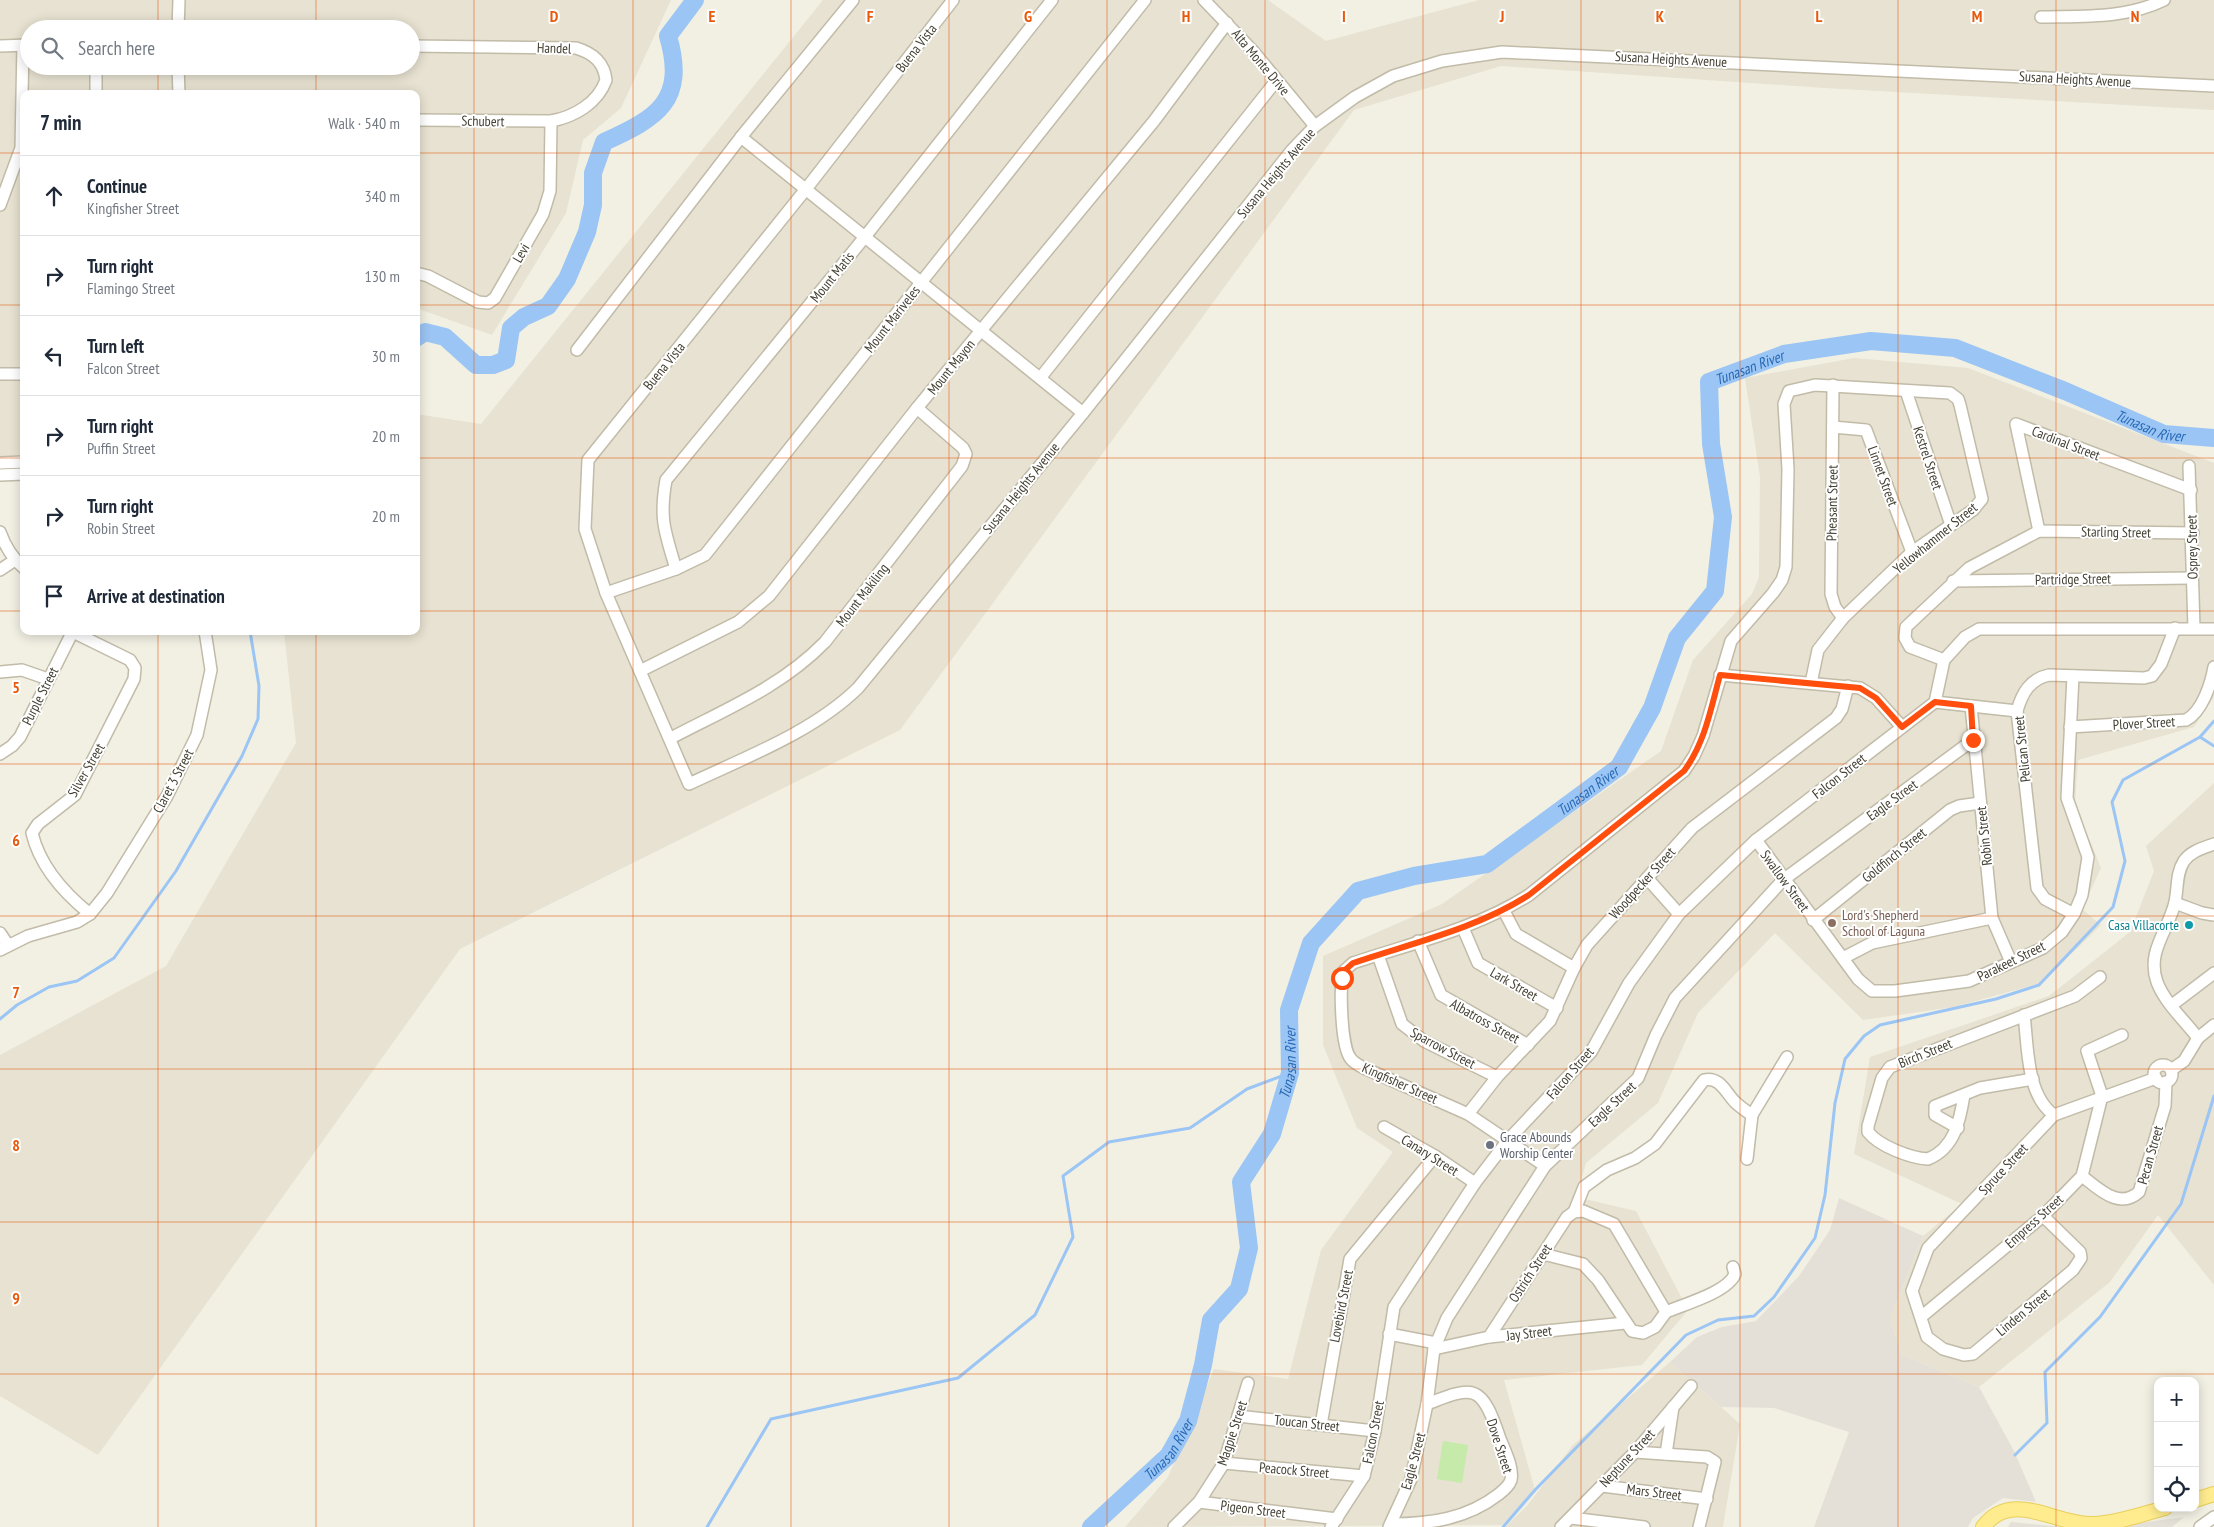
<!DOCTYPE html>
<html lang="en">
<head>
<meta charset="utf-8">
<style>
  body { margin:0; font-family:"PT Sans Narrow",sans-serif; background:#f2f2f3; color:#1f2937 }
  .controls { position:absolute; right:15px; bottom:15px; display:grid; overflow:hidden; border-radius:10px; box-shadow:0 2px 12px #0003 }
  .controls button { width:45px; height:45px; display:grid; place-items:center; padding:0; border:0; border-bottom:1px solid #e0e1e3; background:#fff; color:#1f2937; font:25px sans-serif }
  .stop { position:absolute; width:15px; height:15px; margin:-11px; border:4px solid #ff4e0d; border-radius:50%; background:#fff }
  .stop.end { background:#ff4e0d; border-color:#fff; box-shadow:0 1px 5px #0008 }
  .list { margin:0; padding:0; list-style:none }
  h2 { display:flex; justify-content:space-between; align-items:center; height:65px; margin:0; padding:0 20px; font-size:21px }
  h2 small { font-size:16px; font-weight:400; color:#747a83 }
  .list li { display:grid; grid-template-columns:32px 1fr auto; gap:15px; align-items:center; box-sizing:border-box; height:80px; padding:0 20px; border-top:1px solid #e0e1e3 }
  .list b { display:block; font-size:19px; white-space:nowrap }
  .list p { margin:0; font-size:16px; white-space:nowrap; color:#747a83 }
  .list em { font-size:16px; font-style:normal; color:#747a83 }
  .icon { flex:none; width:28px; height:28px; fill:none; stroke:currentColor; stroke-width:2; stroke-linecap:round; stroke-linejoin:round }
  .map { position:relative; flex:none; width:2214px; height:1527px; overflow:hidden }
  .search { position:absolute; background:#fff; box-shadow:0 2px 12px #0003; left:20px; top:20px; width:400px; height:55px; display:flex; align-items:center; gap:12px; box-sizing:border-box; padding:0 18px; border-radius:28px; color:#747a83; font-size:19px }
  .panel { position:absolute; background:#fff; box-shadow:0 2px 12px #0003; left:20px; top:90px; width:400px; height:545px; border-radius:10px }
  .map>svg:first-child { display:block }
  .residential { fill:#e7e2d1; fill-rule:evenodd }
  .industrial { fill:#e4e0d8 }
  .green { fill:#c5eaa9 }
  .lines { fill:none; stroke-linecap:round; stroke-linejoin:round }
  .stream { stroke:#9bc5f4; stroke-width:3 }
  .river { stroke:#9bc5f4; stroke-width:18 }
  .minor-casing { stroke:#c1bba8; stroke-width:14 }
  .major-casing { stroke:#e9cf5a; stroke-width:16 }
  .minor { stroke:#fff; stroke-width:11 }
  .major { stroke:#ffec8f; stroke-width:14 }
  .route { stroke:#ff4e0d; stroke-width:6 }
  .grid { fill:none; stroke:#e8590c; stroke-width:1; stroke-opacity:0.55 }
  .education-dot { fill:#8d6e63; stroke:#fff; stroke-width:2 }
  .culture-dot { fill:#0f9aa8; stroke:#fff; stroke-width:2 }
  .worship-dot { fill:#6b7280; stroke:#fff; stroke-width:2 }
  .labels { text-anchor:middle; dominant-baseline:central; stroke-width:4; stroke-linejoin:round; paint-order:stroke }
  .street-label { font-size:14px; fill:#444033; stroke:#fff }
  .education-label { font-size:14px; fill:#785e54; stroke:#fff; text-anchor:start }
  .culture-label { font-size:14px; fill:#0d838f; stroke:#fff; text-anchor:end }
  .worship-label { font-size:14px; fill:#5b616d; stroke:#fff; text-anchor:start }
  .water-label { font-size:15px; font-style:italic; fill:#2769b5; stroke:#fff }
  .grid-label { font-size:16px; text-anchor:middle; font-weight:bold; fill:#e8590c; stroke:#fff; stroke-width:4; stroke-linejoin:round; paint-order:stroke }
</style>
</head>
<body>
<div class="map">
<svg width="2214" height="1527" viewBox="0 0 2214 1527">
  <rect width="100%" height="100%" fill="#f2f0e3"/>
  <g class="residential">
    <path d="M0,0H671L621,108L583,140L566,213L492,335L416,308V94H24V457L0,456ZM29,29H411V66H29Z"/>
    <polygon points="823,0 1268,0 1326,41 1479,0 2214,0 2214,110 1825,88 1501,66 1354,110 900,730 460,949 98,1455 0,1396 0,1055 166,966 296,743 284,631 416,631 416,414 481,424"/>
    <polygon points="1854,358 1968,368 2214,463 2214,697 2194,727 2078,760 2075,804 2101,868 2082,909 2101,925 2041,983 1954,1007 1863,1020 1775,933 1698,1013 1658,1103 1586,1163 1576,1197 1636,1211 1688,1310 1642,1365 1504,1380 1535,1490 1502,1525 1125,1527 1168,1477 1214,1369 1288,1379 1321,1250 1393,1152 1357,1128 1323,1045 1323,956 1442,904 1661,751 1693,660 1752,594 1759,577 1760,477 1745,378"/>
    <polygon points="2214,783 2214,1285 2158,1215 2110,1282 1979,1387 1902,1355 1890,1319 1923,1236 1962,1204 1854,1154 1870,1057 2049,996 2130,932 2154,871 2146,846"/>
    <polygon points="1670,1362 1740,1424 1723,1527 1505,1527 1527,1506 1573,1445"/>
  </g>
  <g class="industrial">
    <polygon points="1839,1198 1923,1236 1890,1319 1902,1355 1979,1387 2014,1451 2036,1502 2003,1498 1973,1518 1968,1527 1814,1527 1849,1432 1774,1408 1721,1407 1670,1362 1697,1337 1722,1327 1756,1321 1799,1276 1830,1230"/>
    <polygon points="2184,1517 2172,1527 2110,1527 2124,1525"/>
    <polygon points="2011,1522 2063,1527 2008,1527"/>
  </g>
  <polygon class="green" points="1443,1441 1468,1445 1462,1483 1437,1479"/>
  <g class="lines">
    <g class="stream">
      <polyline points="2200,737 2214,746"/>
      <polyline points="0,1019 17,1005 49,987 77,981 114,958 176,871 242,756 258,719 259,686 250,631"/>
      <polyline points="2015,1455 2047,1423 2045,1372 2100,1317 2181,1204 2214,1096"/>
      <polyline points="707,1527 771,1419 958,1378 1035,1315 1073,1237 1063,1176 1109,1142 1190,1128 1247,1089 1290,1073"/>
      <polyline points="1503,1527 1535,1490 1686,1335 1718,1320 1754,1316 1774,1297 1815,1238 1825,1195 1835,1103 1845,1059 1864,1036 1880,1025 1996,999 2039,985 2113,907 2125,861 2112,802 2123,780 2200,737 2214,721"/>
    </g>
    <g class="river">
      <path d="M416,338L425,332L445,337L476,365H493L506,360L511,328L524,317L548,306L567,279L587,232L593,205V173L604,142C657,118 687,101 668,36L695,0"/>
      <path id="s1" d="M1091,1527L1169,1455L1188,1421L1203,1365L1211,1320L1239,1289L1249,1248L1241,1182L1272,1134L1290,1073L1289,1010L1311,943L1358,891L1414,876L1487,864L1619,767L1652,708L1677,638L1715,591L1723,517L1711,444L1709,382L1784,354L1871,341L1955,348L2065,391L2164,434L2214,438"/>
    </g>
    <g class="minor-casing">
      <g id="minor">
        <path d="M953,0L806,189L588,460L585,529L606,593L689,784C746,757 813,732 858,688L1083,413L1292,150L1315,126L1355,97L1393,76L1442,61L1502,52L2214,86"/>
        <polyline points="1204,0 1253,51 1315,126"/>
        <path d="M2041,17C2083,16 2125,19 2164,0"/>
        <polyline points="178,29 179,0"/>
        <polyline points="0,46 29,45"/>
        <path d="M411,46L576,48C593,53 604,62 606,80C598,103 574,117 551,121L416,120"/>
        <polyline points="96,66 96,94"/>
        <polyline points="178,66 179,94"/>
        <polyline points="741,137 1083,413"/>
        <polyline points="0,205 21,148 23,45"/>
        <polyline points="416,273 428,276 478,302 488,303 495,298 543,214 550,191 551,121"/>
        <polyline points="577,350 741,137 853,0"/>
        <polyline points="0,374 24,374"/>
        <polyline points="1041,377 1276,81"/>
        <polyline points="1833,385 1831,594 1835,607 1843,618"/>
        <polyline points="1906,391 1951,525"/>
        <polyline points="1833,427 1866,430 1912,552"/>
        <polyline points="0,463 24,462"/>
        <polyline points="2189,466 2194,628"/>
        <polyline points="0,475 24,474"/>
        <polyline points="2039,531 2016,424 2191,490"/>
        <path d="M0,532C5,546 12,558 24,568"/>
        <path d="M676,569C665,532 659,519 666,480L864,238L1052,0"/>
        <polyline points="0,570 15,560"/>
        <polyline points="1953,581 2192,578"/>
        <polyline points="606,593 676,569 705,555 1145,0"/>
        <path d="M73,632L130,660L135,668L134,679L75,795L38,824L32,833C40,867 64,893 90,914"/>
        <polyline points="1944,660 1910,647 1905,638 1906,627 1969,568 2039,531 2193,533"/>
        <polyline points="640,671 738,622 769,596 917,408 1154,121 1227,23"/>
        <polyline points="0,672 22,670 48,679"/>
        <polyline points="1720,675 1860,688 1876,698 1902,727"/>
        <polyline points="1935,702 1944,660 1965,637 1979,629 2214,629"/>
        <polyline points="1935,702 2017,711"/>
        <polyline points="1971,706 1992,918 2011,962"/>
        <path d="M2070,727L2186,720C2202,712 2211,684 2214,667"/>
        <path d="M671,738C726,709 781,687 825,642L962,466L966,454L963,448L917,408"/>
        <polyline points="0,754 12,746 20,737 73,631"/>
        <polyline points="1756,840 1858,979 1872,991 1895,991 1969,981 2043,948 2062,932 2074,914 2082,895 2088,857 2067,798 2073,676"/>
        <polyline points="1647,878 1679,914"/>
        <polyline points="2175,903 2202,913 2214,915"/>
        <polyline points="1504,911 1516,934 1574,968"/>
        <path d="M2074,914L2045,899L2037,888L2017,711C2022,693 2030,679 2049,675L2144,678L2152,676L2161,664L2175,628"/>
        <polyline points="1813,920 1950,810 1959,806 1980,803"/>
        <polyline points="1463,928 1478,963 1557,1008"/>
        <polyline points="0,933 8,945"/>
        <polyline points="1418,941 1441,995 1528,1045"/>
        <polyline points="0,950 28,936 77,922 90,914 107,893 167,796 197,735 211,670 205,631"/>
        <polyline points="1378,955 1402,1024 1424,1041 1497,1077"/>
        <polyline points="1843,958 1872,943 1992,918"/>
        <polyline points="2172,1005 2214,973"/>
        <path d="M2024,1015C2028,1046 2026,1095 2054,1115"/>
        <path d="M2198,1038C2185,1021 2165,1003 2157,982C2146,951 2169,930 2175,902C2178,888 2176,873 2184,861C2191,851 2203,848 2214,844"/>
        <circle cx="2163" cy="1074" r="9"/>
        <polyline points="2171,1070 2184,1061 2198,1038 2214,1025"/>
        <path d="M1964,1095C1960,1120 1955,1148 1928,1159C1910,1158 1879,1146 1868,1132V1126L1882,1078L1890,1067L2075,996L2100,977"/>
        <polyline points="1468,1114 1497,1077 1550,1021 1574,968 1587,945 1692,828 1836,718 1842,709 1848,686"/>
        <polyline points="1384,1127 1435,1156 1475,1183"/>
        <polyline points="1958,1128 1935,1115 1935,1106 1980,1088 2033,1079"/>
        <polyline points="1747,1159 1752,1115"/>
        <path d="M1545,1166L1468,1114L1364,1068C1360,1066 1354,1063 1351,1059C1341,1048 1339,986 1344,971L1353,963C1412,943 1476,929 1529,895L1684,771L1694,756L1703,736L1731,641L1773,593L1782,580L1786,567L1788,469L1784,404L1789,391L1815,385L1950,393L1958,399L1960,405L1982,499L1973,510L1912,552L1843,618L1818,650L1811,683"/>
        <path d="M2082,1176C2099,1189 2119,1210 2139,1192L2165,1106L2166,1082"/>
        <path d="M1574,1212L1584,1187L1607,1170L1635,1158L1655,1144L1704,1080C1720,1076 1726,1093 1735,1102C1740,1107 1746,1111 1752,1115L1787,1057"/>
        <polyline points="2043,1216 2080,1252 2081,1258 2073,1270 1973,1354 1964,1355 1943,1349 1927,1337 1912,1291 1928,1248 2054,1115 2156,1078"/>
        <path d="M1666,1312C1685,1304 1728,1292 1735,1274L1733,1267"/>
        <polyline points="1921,1317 2043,1216 2082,1176 2102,1096 2087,1051 2122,1035"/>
        <polyline points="1389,1334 1436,1343"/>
        <polyline points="1489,1337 1567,1217 1574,1212 1583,1211 1614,1224 1666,1312 1655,1327 1643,1333 1632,1331 1598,1280 1583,1264 1543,1254"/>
        <polyline points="1434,1349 1489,1337 1625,1323"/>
        <polyline points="1238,1416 1375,1431"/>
        <polyline points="1321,1425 1350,1259 1435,1156"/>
        <polyline points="1635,1452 1707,1457 1715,1462 1699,1527"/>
        <polyline points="1666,1454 1673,1407"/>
        <polyline points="1224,1463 1364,1476"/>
        <polyline points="1602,1486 1707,1499"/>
        <polyline points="1199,1502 1337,1519"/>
        <polyline points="1571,1518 1644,1527"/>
        <path d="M1391,1524C1430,1524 1467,1519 1499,1494C1504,1490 1509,1486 1511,1480C1514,1466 1502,1446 1498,1433C1494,1422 1487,1399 1475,1394C1462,1388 1439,1400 1427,1404"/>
        <polyline points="1174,1527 1199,1502 1224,1463 1248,1383"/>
        <polyline points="1331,1527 1364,1476 1375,1431 1394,1307 1475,1183 1508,1140 1591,1052 1629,983 1679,914 1756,840 1935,702"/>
        <polyline points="1389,1527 1411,1479 1427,1404 1434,1349 1447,1318 1545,1166 1638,1078 1656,1035 1675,998 1783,880 1973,740"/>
        <polyline points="1561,1527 1635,1452 1691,1386"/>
        <polyline points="2200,1527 2214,1517"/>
      </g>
    </g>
    <g class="major-casing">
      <g id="major">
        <polyline points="2195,1500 2214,1494"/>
        <path d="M1983,1527C2013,1488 2056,1526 2094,1524C2118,1523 2142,1514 2165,1508"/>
      </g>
    </g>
    <use href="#minor" class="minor"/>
    <use href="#major" class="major"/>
  </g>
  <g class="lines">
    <path class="route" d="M1342,978L1344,971L1353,963C1412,943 1476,929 1529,895L1684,771C1705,743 1711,708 1720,675L1860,688L1876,698L1902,727L1935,702L1971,706L1973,740"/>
  </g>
  <path class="grid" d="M158,0V29M316,0V29M474,0V1527M633,0V1527M791,0V1527M949,0V1527M1107,0V1527M1265,0V1527M1423,0V1527M1581,0V1527M1740,0V1527M1898,0V1527M2056,0V1527M158,66V94M316,66V94M0,153H24M416,153H2214M0,305H24M416,305H2214M0,458H24M416,458H2214M0,611H24M416,611H2214M158,631V1527M316,631V1527M0,764H2214M0,916H2214M0,1069H2214M0,1222H2214M0,1374H2214"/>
  <circle class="education-dot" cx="1832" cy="923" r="5"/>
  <circle class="culture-dot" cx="2189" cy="925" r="5"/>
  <circle class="worship-dot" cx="1490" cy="1145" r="5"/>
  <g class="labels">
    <g class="street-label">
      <text transform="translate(554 48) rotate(2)">Handel</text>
      <text transform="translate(916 48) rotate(-52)">Buena Vista</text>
      <text transform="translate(1671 59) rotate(3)">Susana Heights Avenue</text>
      <text transform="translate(1261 62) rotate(50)">Alta Monte Drive</text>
      <text transform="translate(2075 79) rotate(3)">Susana Heights Avenue</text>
      <text transform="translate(483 121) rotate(1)">Schubert</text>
      <text transform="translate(1276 173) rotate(-50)">Susana Heights Avenue</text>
      <text transform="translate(521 253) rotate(-60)">Levi</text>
      <text transform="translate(832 277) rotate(-51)">Mount Matis</text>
      <text transform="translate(892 319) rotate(-52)">Mount Mariveles</text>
      <text transform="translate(664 366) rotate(-51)">Buena Vista</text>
      <text transform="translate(951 367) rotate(-51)">Mount Mayon</text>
      <text transform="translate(2066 443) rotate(21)">Cardinal Street</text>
      <text transform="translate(1928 458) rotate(72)">Kestrel Street</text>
      <text transform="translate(1883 476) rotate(70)">Linnet Street</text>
      <text transform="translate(1021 488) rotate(-51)">Susana Heights Avenue</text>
      <text transform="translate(1832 503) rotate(-89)">Pheasant Street</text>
      <text transform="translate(2116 532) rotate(1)">Starling Street</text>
      <text transform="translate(1935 538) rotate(-39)">Yellowhammer Street</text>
      <text transform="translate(2192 547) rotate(-91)">Osprey Street</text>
      <text transform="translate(2073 579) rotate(-1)">Partridge Street</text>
      <text transform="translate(862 595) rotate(-52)">Mount Makiling</text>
      <text transform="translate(40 696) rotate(-63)">Purple Street</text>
      <text transform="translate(2144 723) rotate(-3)">Plover Street</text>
      <text transform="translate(2022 749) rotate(-96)">Pelican Street</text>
      <text transform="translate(86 770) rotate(-60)">Silver Street</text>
      <text transform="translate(1839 776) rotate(-38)">Falcon Street</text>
      <text transform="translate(173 781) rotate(-62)">Claret 3 Street</text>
      <text transform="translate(1892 800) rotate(-36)">Eagle Street</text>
      <text transform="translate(1984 836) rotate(-96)">Robin Street</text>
      <text transform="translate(1894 855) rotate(-39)">Goldfinch Street</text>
      <text transform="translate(1785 881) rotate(54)">Swallow Street</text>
      <text transform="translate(1642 883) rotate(-48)">Woodpecker Street</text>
      <text transform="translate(2011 961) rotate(-26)">Parakeet Street</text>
      <text transform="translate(1514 984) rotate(30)">Lark Street</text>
      <text transform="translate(1485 1021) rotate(29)">Albatross Street</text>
      <text transform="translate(1443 1048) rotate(28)">Sparrow Street</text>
      <text transform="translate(1925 1053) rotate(-22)">Birch Street</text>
      <text transform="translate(1570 1073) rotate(-49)">Falcon Street</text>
      <text transform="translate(1400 1083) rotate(24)">Kingfisher Street</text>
      <text transform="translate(1612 1104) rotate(-43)">Eagle Street</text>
      <text transform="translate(1430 1155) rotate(32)">Canary Street</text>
      <text transform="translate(2150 1155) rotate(-74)">Pecan Street</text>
      <text transform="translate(2003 1169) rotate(-47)">Spruce Street</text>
      <text transform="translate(2034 1221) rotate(-42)">Empress Street</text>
      <text transform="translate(1530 1273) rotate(-57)">Ostrich Street</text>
      <text transform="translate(1341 1306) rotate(-79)">Lovebird Street</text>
      <text transform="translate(2023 1312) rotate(-40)">Linden Street</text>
      <text transform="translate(1529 1333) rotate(-7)">Jay Street</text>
      <text transform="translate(1307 1423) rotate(6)">Toucan Street</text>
      <text transform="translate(1373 1432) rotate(-79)">Falcon Street</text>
      <text transform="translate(1232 1433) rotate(-72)">Magpie Street</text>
      <text transform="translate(1500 1446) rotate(72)">Dove Street</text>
      <text transform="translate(1627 1458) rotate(-47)">Neptune Street</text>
      <text transform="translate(1413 1461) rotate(-75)">Eagle Street</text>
      <text transform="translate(1294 1470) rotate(5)">Peacock Street</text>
      <text transform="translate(1654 1492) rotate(7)">Mars Street</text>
      <text transform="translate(1253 1509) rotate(7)">Pigeon Street</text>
    </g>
    <g class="education-label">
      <text x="1842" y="915">Lord's Shepherd<tspan x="1842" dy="16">School of Laguna</tspan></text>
    </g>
    <g class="culture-label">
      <text x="2179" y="925">Casa Villacorte</text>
    </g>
    <g class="worship-label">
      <text x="1500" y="1137">Grace Abounds<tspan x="1500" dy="16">Worship Center</tspan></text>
    </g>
    <g class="water-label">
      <text stroke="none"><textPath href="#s1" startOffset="1475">Tunasan River</textPath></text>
      <text stroke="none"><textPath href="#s1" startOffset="1895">Tunasan River</textPath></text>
      <text stroke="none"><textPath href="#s1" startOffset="980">Tunasan River</textPath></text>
      <text stroke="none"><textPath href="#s1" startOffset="530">Tunasan River</textPath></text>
      <text stroke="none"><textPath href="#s1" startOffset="110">Tunasan River</textPath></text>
    </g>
  </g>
  <g class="grid-label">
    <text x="554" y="22">D</text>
    <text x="712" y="22">E</text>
    <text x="870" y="22">F</text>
    <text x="1028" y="22">G</text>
    <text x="1186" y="22">H</text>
    <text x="1344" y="22">I</text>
    <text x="1502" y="22">J</text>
    <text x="1660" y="22">K</text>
    <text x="1819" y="22">L</text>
    <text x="1977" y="22">M</text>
    <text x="2135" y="22">N</text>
    <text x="16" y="693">5</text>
    <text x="16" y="846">6</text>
    <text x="16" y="998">7</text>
    <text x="16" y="1151">8</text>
    <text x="16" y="1304">9</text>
  </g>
</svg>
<div class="controls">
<button>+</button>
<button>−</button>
<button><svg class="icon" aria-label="locate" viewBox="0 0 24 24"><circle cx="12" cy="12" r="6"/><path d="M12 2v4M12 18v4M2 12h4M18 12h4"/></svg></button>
</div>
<div class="stop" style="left:1342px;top:978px"></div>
<div class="stop end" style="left:1973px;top:740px"></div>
<div class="search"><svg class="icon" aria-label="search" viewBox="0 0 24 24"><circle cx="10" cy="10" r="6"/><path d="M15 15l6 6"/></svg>Search here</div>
<section class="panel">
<h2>7 min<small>Walk · 540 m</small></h2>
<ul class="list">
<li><svg class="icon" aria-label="ahead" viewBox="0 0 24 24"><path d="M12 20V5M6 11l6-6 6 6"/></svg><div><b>Continue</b><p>Kingfisher Street</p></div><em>340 m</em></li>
<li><svg class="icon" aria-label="right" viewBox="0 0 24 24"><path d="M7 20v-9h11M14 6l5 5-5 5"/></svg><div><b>Turn right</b><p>Flamingo Street</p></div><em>130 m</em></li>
<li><svg class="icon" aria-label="left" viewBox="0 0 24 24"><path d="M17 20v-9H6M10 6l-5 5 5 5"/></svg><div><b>Turn left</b><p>Falcon Street</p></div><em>30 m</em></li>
<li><svg class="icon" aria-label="right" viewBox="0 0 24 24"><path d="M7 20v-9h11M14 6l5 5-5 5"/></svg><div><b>Turn right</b><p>Puffin Street</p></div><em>20 m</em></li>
<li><svg class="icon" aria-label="right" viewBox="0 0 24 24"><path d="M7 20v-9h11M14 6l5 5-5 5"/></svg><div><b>Turn right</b><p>Robin Street</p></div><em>20 m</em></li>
<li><svg class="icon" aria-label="arrive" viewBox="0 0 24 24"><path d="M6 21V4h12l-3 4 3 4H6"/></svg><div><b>Arrive at destination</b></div></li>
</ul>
</section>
</div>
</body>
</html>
